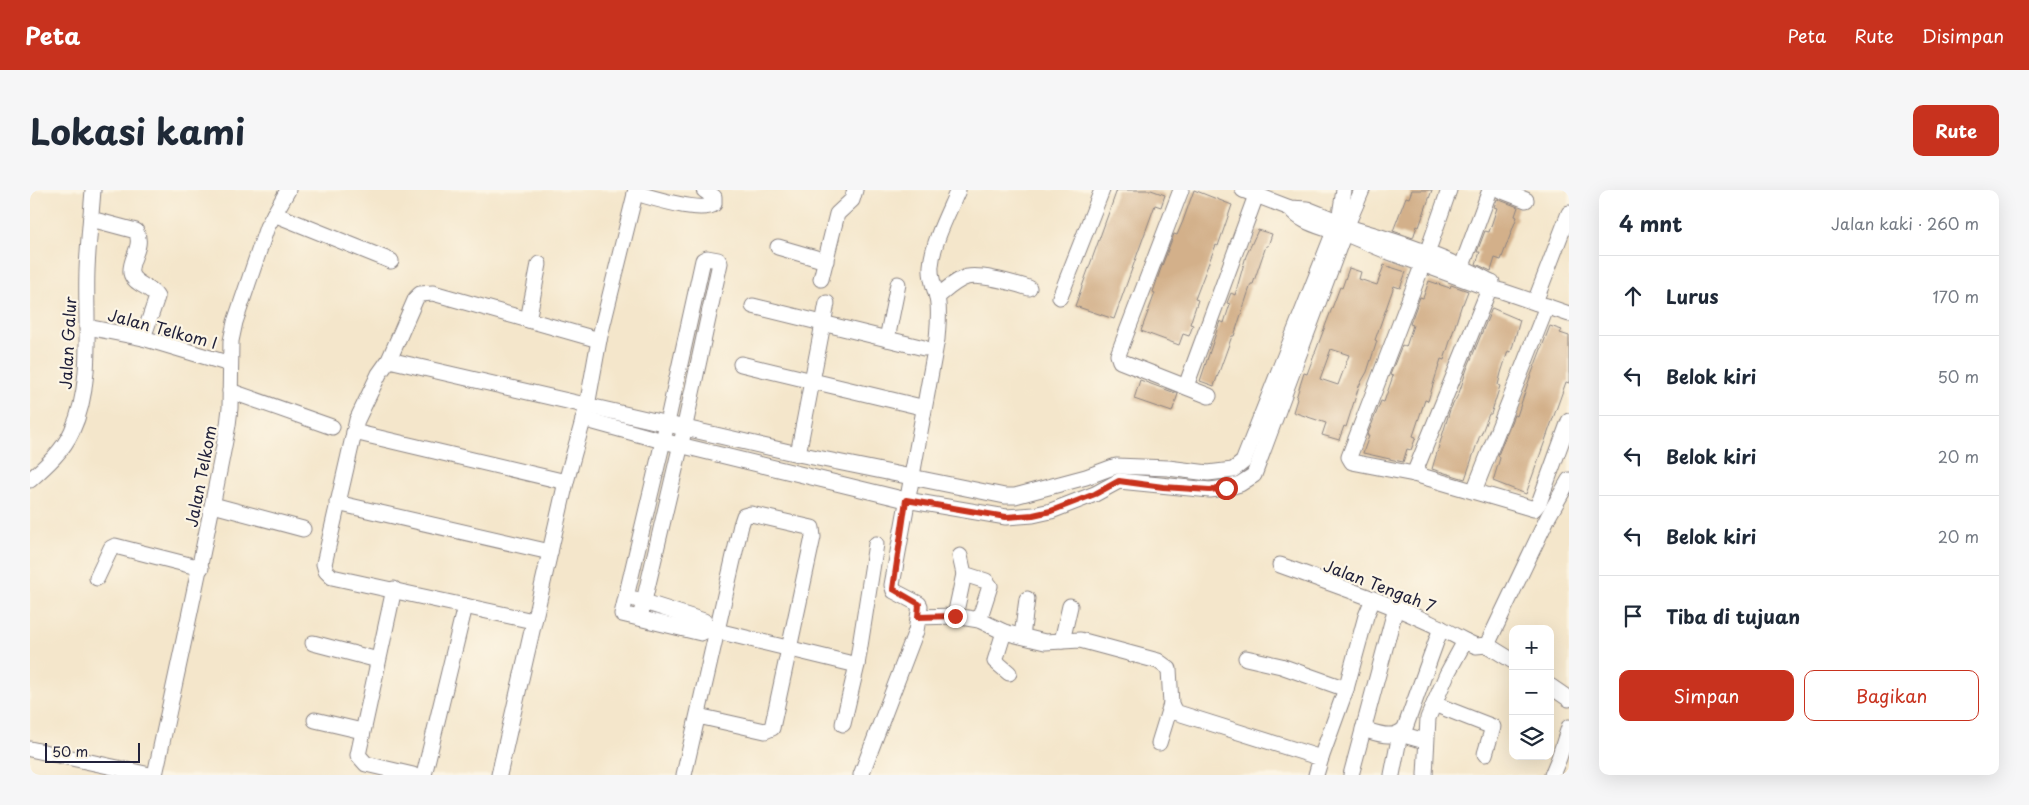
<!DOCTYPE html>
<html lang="id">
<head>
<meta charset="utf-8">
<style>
  body { margin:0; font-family:"Playpen Sans",sans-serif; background:#f6f6f7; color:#1f2937 }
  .controls { position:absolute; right:15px; bottom:15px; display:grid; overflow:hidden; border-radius:10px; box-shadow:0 5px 20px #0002 }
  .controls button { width:45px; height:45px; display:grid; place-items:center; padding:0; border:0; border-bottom:1px solid #e0e1e3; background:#fff; color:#1f2937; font:25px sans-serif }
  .scale { position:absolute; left:15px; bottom:12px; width:95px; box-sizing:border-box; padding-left:5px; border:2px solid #22223b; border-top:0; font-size:14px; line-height:18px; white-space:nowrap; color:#22223b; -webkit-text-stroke:4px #fcf5e5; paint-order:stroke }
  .stop { position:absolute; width:15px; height:15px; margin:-11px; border:4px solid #c8321e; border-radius:50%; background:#fff }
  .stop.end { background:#c8321e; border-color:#fff; box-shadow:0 1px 5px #0008 }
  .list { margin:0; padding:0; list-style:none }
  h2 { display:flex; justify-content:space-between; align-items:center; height:65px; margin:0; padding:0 20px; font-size:21px }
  h2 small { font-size:16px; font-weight:400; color:#747a83 }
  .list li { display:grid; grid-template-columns:32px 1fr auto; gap:15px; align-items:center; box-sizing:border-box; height:80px; padding:0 20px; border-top:1px solid #e0e1e3 }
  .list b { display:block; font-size:19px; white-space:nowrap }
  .list em { font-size:16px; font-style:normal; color:#747a83 }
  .actions { display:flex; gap:10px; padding:15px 20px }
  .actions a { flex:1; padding:11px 0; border:1px solid #c8321e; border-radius:10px; text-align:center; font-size:18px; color:#c8321e }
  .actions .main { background:#c8321e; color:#fff }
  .icon { flex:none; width:28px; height:28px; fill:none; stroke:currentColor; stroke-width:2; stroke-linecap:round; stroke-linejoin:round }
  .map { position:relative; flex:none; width:1539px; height:585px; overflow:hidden; border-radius:10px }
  header { display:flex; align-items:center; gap:30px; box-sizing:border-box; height:70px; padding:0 25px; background:#c8321e; color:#fff }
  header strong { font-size:24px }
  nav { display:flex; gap:28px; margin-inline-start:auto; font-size:18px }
  .intro { display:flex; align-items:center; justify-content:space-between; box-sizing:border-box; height:120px; padding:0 30px }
  h1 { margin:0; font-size:35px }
  .button { padding:12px 22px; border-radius:10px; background:#c8321e; color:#fff; font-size:18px; font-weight:700 }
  main { display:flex; gap:30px; padding:0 30px }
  aside { flex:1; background:#fff; border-radius:10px; box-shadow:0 5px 20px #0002 }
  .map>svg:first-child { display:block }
  .building { fill:#d3b08a; fill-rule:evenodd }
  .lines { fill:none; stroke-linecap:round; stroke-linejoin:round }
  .street-casing { stroke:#8b8483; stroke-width:17 }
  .street { stroke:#fff; stroke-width:15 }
  .route { stroke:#c8321e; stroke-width:6 }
  .labels { text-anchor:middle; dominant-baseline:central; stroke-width:4.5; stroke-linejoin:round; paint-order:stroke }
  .street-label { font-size:16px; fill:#22223b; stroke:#fcf5e5 }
</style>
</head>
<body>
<header>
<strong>Peta</strong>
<nav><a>Peta</a><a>Rute</a><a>Disimpan</a></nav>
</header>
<div class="intro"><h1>Lokasi kami</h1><a class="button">Rute</a></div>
<main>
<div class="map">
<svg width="1539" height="585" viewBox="0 0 1539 585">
  <rect width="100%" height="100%" fill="#fcf5e5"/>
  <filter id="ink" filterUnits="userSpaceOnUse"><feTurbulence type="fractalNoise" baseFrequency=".02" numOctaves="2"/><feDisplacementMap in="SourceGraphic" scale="10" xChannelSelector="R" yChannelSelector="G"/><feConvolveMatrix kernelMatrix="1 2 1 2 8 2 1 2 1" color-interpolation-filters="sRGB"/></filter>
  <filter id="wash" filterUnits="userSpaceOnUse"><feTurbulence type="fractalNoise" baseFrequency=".0096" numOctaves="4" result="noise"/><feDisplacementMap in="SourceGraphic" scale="20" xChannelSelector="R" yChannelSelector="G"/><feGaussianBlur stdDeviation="1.12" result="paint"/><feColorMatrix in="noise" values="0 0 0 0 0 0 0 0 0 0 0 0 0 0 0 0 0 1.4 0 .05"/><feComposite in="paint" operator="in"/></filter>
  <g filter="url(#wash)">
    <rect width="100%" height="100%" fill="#f4e6cb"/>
    <g id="blocks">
      <g class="building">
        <polygon points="1087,0 1121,0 1135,5 1131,17 1125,15 1084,129 1045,116"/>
        <polygon points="1164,0 1202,15 1188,56 1186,55 1181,67 1165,109 1168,110 1160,134 1163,135 1159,146 1153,144 1149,155 1111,141 1125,103 1123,102 1130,81 1144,44 1147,45 1153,31"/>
        <polygon points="1382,0 1402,0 1389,37 1387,36 1383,48 1363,41 1376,7 1379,8"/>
        <polygon points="1467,9 1488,17 1485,26 1487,27 1471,70 1465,68 1461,81 1446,74 1450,62 1447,62 1455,41 1459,42 1467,18 1464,17"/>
        <polygon points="1228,40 1242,44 1238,56 1236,56 1223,94 1221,94 1204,146 1202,146 1184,196 1170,191 1190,131 1194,133 1200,114 1197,113 1201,103 1205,105 1216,66"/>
        <path d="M1354,75L1376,82L1370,98L1364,96L1345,150L1347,151L1337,182L1329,196L1316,237L1314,236L1309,250L1292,245L1296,233L1263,222L1267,209L1266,208L1274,183L1277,184L1280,176L1310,97L1312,98L1319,78L1331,82L1329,89L1347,95ZM1301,159L1319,165L1308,195L1290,189Z"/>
        <polygon points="1399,91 1420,98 1421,95 1438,101 1433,114 1432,114 1414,170 1411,169 1398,211 1395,210 1383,246 1386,247 1381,260 1377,259 1373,272 1333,263 1339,246 1337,246 1351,211 1354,212 1363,186 1360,185 1372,155 1376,157 1383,135 1380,134 1390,107 1393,108"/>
        <polygon points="1462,118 1490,130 1481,162 1478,161 1471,183 1468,195 1470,196 1461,224 1459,224 1451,245 1450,245 1435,289 1402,279 1420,220 1429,203 1437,179"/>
        <polygon points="1520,136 1532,140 1530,143 1539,146 1539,193 1536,192 1496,304 1463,291 1470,268 1468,265 1484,225 1487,226 1498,193"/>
        <polygon points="1110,190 1148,204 1142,222 1104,209"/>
      </g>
    </g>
  </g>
  <g filter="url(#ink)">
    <use href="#blocks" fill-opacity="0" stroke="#8b8483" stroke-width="1"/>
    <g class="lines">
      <g class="street-casing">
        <g id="street">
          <polyline points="1151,0 1088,165 1090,171 1179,206"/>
          <polyline points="1213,0 1260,18 1277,19 1307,31"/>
          <polyline points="1419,0 1397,63 1319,267 1322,272 1384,284 1504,319 1509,313 1539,231"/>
          <polyline points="1470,0 1496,10"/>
          <path d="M605,3C621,7 671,24 684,14V7L674,0"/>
          <path d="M1260,18C1271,32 1286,35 1302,41"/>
          <polyline points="244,24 361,71"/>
          <path d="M61,29L106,41C114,57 99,69 101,83C103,94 122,97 127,107L113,148"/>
          <polyline points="1309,31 1314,0"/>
          <polyline points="1317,35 1332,0"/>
          <path d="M1324,39C1372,53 1418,68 1461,92"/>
          <polyline points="1316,44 1359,62 1458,98 1472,101 1539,124"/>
          <polyline points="748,57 796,71"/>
          <polyline points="1432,76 1460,0"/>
          <polyline points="791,89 807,24 822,10 825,0"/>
          <path d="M907,107C916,100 926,90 937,87C952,84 983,93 999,98"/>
          <polyline points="1030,107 1072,0"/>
          <polyline points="1505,112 1539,23"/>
          <polyline points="723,116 894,158"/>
          <polyline points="498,130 509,74"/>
          <polyline points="57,137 113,148 200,174"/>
          <polyline points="857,149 868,94"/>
          <polyline points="359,170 768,264 975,306 985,306 1056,287 1086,276 1138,278 1178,283 1203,280 1213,272 1303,44"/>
          <polyline points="711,174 887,216"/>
          <polyline points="1156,196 1228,0"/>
          <polyline points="200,201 302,237"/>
          <polyline points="553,229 633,251 876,310 976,327 1003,325 1021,321 1065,304 1089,291 1180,300 1196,298 1210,294 1224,285 1313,46 1318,41 1317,35 1310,31 1307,31 1302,37 1303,44 1309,47"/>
          <polyline points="324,242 536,292"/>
          <polyline points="768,264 797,113"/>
          <polyline points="1384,284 1462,92"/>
          <path d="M0,290C16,276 33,261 42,241C64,194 55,131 57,80C58,53 61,27 63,0"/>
          <polyline points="1444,301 1517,116"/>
          <polyline points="307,313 520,362"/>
          <polyline points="183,315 273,339"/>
          <polyline points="930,366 934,384 956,391 960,396 949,430"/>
          <path d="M1250,375C1313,398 1376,418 1435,451"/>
          <polyline points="67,388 81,358 85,356 171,378"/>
          <polyline points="364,399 328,565 336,574 383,585"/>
          <polyline points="605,409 674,431 679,439 827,475"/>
          <polyline points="925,426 934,384"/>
          <polyline points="888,427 925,426 949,430 974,442 1015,452 1050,450 1128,471 1139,479 1141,514 1145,522 1291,568 1286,585"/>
          <polyline points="610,428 651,254 690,73 688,70 677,68 673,70 633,251 592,424 671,443 679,439"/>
          <polyline points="503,431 302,387 296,381 294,374 327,230 349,184 359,170 386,108 390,104 403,103 569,150"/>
          <polyline points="974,442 965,471 979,483"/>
          <polyline points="992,446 997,409"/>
          <polyline points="1032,451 1040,416"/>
          <polyline points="283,453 348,470"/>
          <polyline points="1457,455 1483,471"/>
          <polyline points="1216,468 1251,476 1316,499"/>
          <polyline points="1520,496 1539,509"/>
          <polyline points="1404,514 1463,537 1455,564"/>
          <polyline points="285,530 332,541"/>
          <polyline points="813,534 827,475 846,354"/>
          <path d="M1333,539C1347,543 1364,551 1375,538L1411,438"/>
          <polyline points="1129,553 1141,514"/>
          <polyline points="0,559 120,585"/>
          <polyline points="1291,568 1316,499 1336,426 1343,409"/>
          <path d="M125,585C150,468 176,352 198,235L200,218L201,151L205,132L237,37L258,0"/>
          <polyline points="394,585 435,416"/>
          <polyline points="469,585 536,292 557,216 569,150 606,0"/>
          <polyline points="654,585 711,335 714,326 721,324 782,338 783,347 742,538 735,541 668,526"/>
          <path d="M831,585L886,441L890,416L889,414L864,401L862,395L907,149C908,135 910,120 907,107C904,96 900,88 901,76C903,51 918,24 928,0"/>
          <polyline points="1321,585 1366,417"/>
          <polyline points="1362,585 1370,544 1395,551"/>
          <polyline points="1395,585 1398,528 1417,484 1435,451 1446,456 1457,455 1518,327 1539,290"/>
          <polyline points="1522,585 1529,568 1539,537"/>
        </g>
      </g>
      <use href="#street" class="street"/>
    </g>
  </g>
  <g class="lines" filter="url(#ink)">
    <polyline class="route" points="925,426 888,427 889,414 863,399 876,310 976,327 1003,325 1021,321 1065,304 1089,291 1133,297 1180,300 1196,298"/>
  </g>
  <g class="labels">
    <g class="street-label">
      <text transform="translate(133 138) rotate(15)">Jalan Telkom I</text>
      <text transform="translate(37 153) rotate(-87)">Jalan Galur</text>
      <text transform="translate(170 286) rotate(-79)">Jalan Telkom</text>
      <text transform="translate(1350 395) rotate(21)">Jalan Tengah 7</text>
    </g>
  </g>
</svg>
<div class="controls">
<button>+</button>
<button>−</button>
<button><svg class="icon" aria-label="layers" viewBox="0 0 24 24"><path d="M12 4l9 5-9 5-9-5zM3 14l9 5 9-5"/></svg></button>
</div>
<div class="scale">50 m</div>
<div class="stop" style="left:1196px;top:298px"></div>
<div class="stop end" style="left:925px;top:426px"></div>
</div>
<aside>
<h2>4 mnt<small>Jalan kaki · 260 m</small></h2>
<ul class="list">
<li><svg class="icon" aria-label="ahead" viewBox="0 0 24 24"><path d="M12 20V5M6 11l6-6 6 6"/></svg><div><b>Lurus</b></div><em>170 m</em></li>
<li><svg class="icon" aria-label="left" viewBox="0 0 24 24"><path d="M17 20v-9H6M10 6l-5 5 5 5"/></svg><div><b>Belok kiri</b></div><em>50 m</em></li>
<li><svg class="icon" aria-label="left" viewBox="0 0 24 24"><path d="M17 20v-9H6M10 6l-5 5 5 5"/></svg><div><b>Belok kiri</b></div><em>20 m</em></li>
<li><svg class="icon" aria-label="left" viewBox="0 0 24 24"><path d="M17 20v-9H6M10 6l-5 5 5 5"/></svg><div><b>Belok kiri</b></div><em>20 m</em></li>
<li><svg class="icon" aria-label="arrive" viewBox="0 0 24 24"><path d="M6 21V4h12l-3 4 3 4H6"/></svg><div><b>Tiba di tujuan</b></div></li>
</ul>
<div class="actions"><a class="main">Simpan</a><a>Bagikan</a></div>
</aside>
</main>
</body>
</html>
